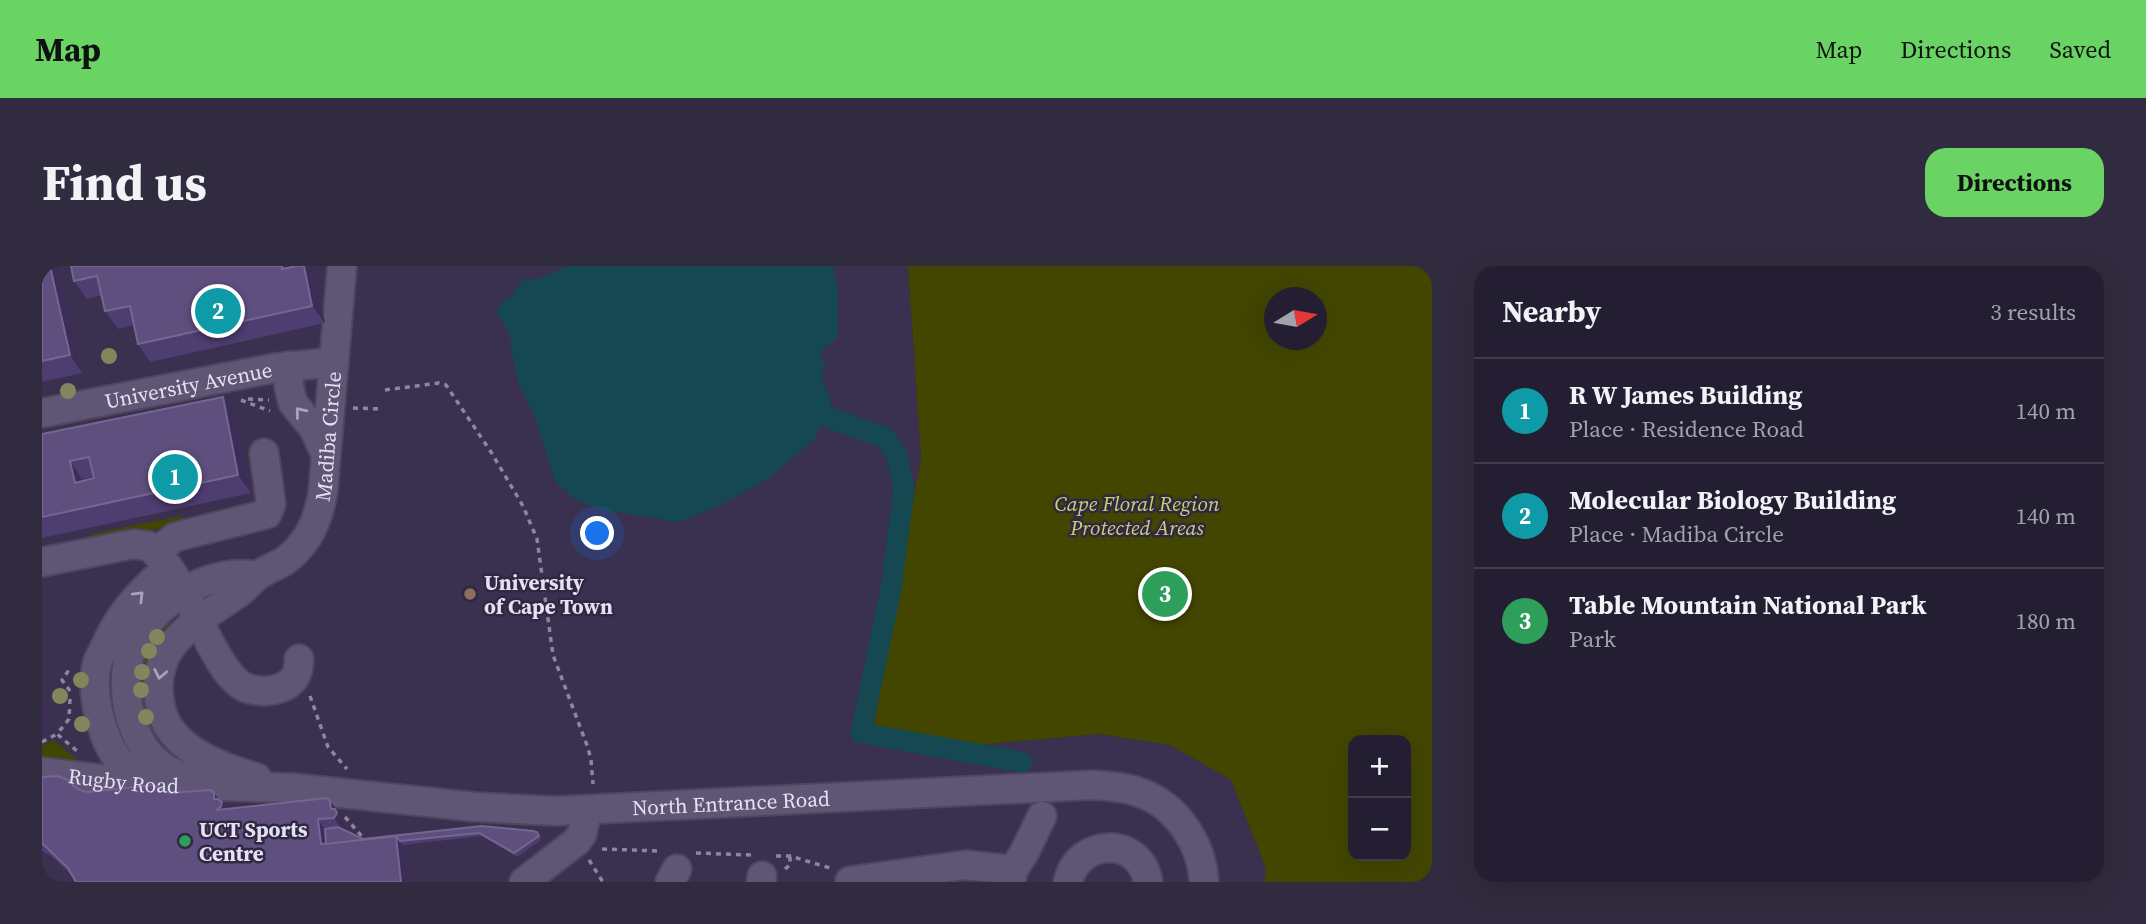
<!DOCTYPE html>
<html lang="en">
<head>
<meta charset="utf-8">
<style>
  body { margin:0; font-family:"Source Serif 4",serif; background:#302b3e; color:#f1f3f6 }
  .controls { position:absolute; right:21px; bottom:21px; display:grid; overflow:hidden; border-radius:14px; box-shadow:0 7px 28px #0002 }
  .controls button { width:63px; height:63px; display:grid; place-items:center; padding:0; border:0; border-bottom:2px solid #413c4d; background:#241e32; color:#f1f3f6; font:35px sans-serif }
  .compass { position:absolute; left:1222px; top:21px; width:63px; height:63px; border-radius:50%; background:#241e32; box-shadow:0 7px 28px #0002; rotate:79deg }
  .you { position:absolute; left:556px; top:268px; width:24px; height:24px; margin:-18px; border:5px solid #fff; border-radius:50%; background:#1a73e8; box-shadow:0 0 0 10px #1a73e833 }
  .badge { display:grid; place-items:center; width:46px; height:46px; border-radius:50%; background:#69d464; color:#fff; font-size:23px; font-weight:700 }
  .pin { position:absolute; translate:-50% -50%; border:4px solid #fff; box-shadow:0 2px 7px #0006 }
  .list { margin:0; padding:0; list-style:none }
  h2 { display:flex; justify-content:space-between; align-items:center; height:91px; margin:0; padding:0 28px; font-size:30px }
  h2 small { font-size:23px; font-weight:400; color:#a3a2ac }
  .list li { display:grid; grid-template-columns:46px 1fr auto; gap:21px; align-items:center; box-sizing:border-box; height:105px; padding:0 28px; border-top:2px solid #413c4d }
  .list b { display:block; font-size:26px; white-space:nowrap }
  .list p { margin:0; font-size:23px; white-space:nowrap; color:#a3a2ac }
  .list em { font-size:23px; font-style:normal; color:#a3a2ac }
  .map { position:relative; flex:none; width:1390px; height:616px; overflow:hidden; border-radius:21px }
  header { display:flex; align-items:center; gap:42px; box-sizing:border-box; height:98px; padding:0 35px; background:#69d464; color:#111 }
  header strong { font-size:33px }
  nav { display:flex; gap:38px; margin-inline-start:auto; font-size:24px }
  .intro { display:flex; align-items:center; justify-content:space-between; box-sizing:border-box; height:168px; padding:0 42px }
  h1 { margin:0; font-size:49px }
  .button { padding:18px 32px; border-radius:21px; background:#69d464; color:#111; font-size:24px; font-weight:700 }
  main { display:flex; gap:42px; padding:0 42px }
  aside { flex:1; background:#241e32; border-radius:21px; box-shadow:0 7px 28px #0002 }
  .map>svg:first-child { display:block }
  .built { fill:#3a304f }
  .green { fill:#424601; fill-rule:evenodd }
  .water { fill:#154850 }
  .lines { fill:none; stroke-linecap:round; stroke-linejoin:round }
  .canal { stroke:#154850; stroke-width:21 }
  .minor-casing { stroke:#4d465d; stroke-width:32 }
  .path { stroke:#8d879d; stroke-width:3.5; stroke-dasharray:5 5; stroke-linecap:butt }
  .minor { stroke:#5e5674; stroke-width:28 }
  .tree { fill:#83855c }
  .wall { fill:#4e3d71; fill-rule:evenodd }
  .shaded-wall { fill:#3b2d58 }
  .building { fill:#5f4f7f; stroke:#746691; stroke-width:2; fill-rule:evenodd }
  .oneway { stroke:#a8a2ba }
  .education-dot { fill:#8d6e63; stroke:#302842; stroke-width:2.5 }
  .leisure-dot { fill:#2e9e5b; stroke:#302842; stroke-width:2.5 }
  .labels { text-anchor:middle; dominant-baseline:central; stroke-width:5; stroke-linejoin:round; paint-order:stroke }
  .street-label { font-size:21px; fill:#e5e1f3; stroke:#302842 }
  .park-label { font-size:21px; font-style:italic; fill:#c7d171; stroke:#302842 }
  .poi-label { font-size:21px; font-weight:bold; fill:#e5e1f3; stroke:#302842; text-anchor:start }
</style>
</head>
<body>
<header>
<strong>Map</strong>
<nav><a>Map</a><a>Directions</a><a>Saved</a></nav>
</header>
<div class="intro"><h1>Find us</h1><a class="button">Directions</a></div>
<main>
<div class="map">
<svg width="1390" height="616" viewBox="0 0 1390 616">
  <rect width="100%" height="100%" fill="#302842"/>
  <polygon class="built" points="0,0 866,0 879,191 832,465 935,479 1057,468 1128,479 1189,514 1224,603 1222,616 0,616"/>
  <g class="green">
    <path d="M866,0H1390V616H1222L1224,603L1189,514L1128,479L1057,468L935,479L831,465L879,191ZM1232,32H1274V74H1232ZM1311,474H1364V590H1311Z"/>
    <polygon points="139,250 144,257 54,275 49,268"/>
    <polygon points="129,351 114,461 104,468 94,438 101,381"/>
    <polygon points="11,474 45,502 0,494 0,480"/>
  </g>
  <path class="water" d="M526,0H791L796,24V71L780,84L779,92L783,99L779,113C786,127 792,135 788,152L780,156L772,174L727,212L679,239L637,256L561,244L542,238L530,231L513,215L493,151L476,116L469,82L468,68L454,45L461,35L470,30L474,22L482,13H496Z"/>
  <g class="lines">
    <polyline class="canal" points="788,152 842,171 855,189 862,224 849,323 819,467 980,496"/>
    <g class="minor-casing">
      <g id="minor">
        <polyline points="246,100 247,121 251,137 272,163 284,189"/>
        <path id="s1" d="M0,147L233,102L292,96"/>
        <polyline points="114,286 133,271 225,248 229,238 222,187"/>
        <path d="M0,296L91,278L107,280C135,305 151,344 168,377C175,390 184,407 196,417C208,427 229,427 243,420C254,414 257,405 257,393"/>
        <path id="s2" d="M0,506L100,518L251,522L433,541L513,545L1050,519C1067,520 1083,521 1099,527C1135,540 1160,578 1162,616"/>
        <path id="s3" d="M215,512C179,501 129,484 119,443C104,380 152,358 195,328C203,323 208,315 215,310C229,300 242,299 255,284C271,267 277,248 281,226L300,0"/>
        <path d="M102,515L100,518C91,510 81,501 74,491C59,468 48,425 55,398C56,393 60,388 62,383C75,353 89,336 112,314H124L136,318"/>
        <path d="M153,515C140,510 126,506 115,496C101,485 93,467 88,450C84,433 82,414 86,396C98,345 162,300 214,310"/>
        <polyline points="808,615 923,599 971,604"/>
        <polyline points="482,616 535,575 540,568 545,544"/>
        <polyline points="628,616 635,603"/>
        <polyline points="719,616 720,610"/>
        <polyline points="969,616 971,604 982,587 1000,550"/>
        <path d="M1026,616C1036,571 1099,570 1106,616"/>
      </g>
    </g>
    <g class="path">
      <polyline points="343,124 397,117 404,119 449,186 481,240 495,273 511,389 546,482 549,494 551,518"/>
      <polyline points="206,133 227,134"/>
      <polyline points="199,134 228,145"/>
      <polyline points="311,142 341,143"/>
      <polyline points="28,425 20,414 29,401"/>
      <polyline points="268,430 286,481 305,503"/>
      <polyline points="28,433 27,453 15,468 35,485"/>
      <polyline points="0,476 15,468"/>
      <polyline points="303,551 324,575"/>
      <polyline points="560,583 618,585"/>
      <polyline points="654,587 709,589"/>
      <polyline points="734,590 748,590 788,602"/>
      <polyline points="547,594 561,616"/>
      <polyline points="743,603 748,599 748,590"/>
    </g>
    <use href="#minor" class="minor"/>
  </g>
  <g class="tree">
    <circle cx="67" cy="90" r="8"/>
    <circle cx="26" cy="125" r="8"/>
    <circle cx="115" cy="371" r="8"/>
    <circle cx="107" cy="385" r="8"/>
    <circle cx="100" cy="406" r="8"/>
    <circle cx="39" cy="414" r="8"/>
    <circle cx="99" cy="424" r="8"/>
    <circle cx="18" cy="430" r="8"/>
    <circle cx="104" cy="451" r="8"/>
    <circle cx="40" cy="458" r="8"/>
  </g>
  <g class="wall">
    <polygon points="0,0 18,6 40,107 0,116"/>
    <polygon points="29,0 248,1 262,0 274,16 283,57 108,96 96,78 92,59 76,63 63,45 60,29 45,33 32,15"/>
    <path d="M193,149L209,227L0,272V168ZM52,210V212L41,215L40,213Z"/>
    <polygon points="0,511 46,526 127,527 176,533 185,543 288,535 298,548 298,550 304,561 302,564 321,573 440,560 495,566 499,574 475,591 440,570 361,579 363,583 367,616 34,616 31,611 18,598 9,590 0,585"/>
  </g>
  <g class="shaded-wall">
    <polygon points="8,0 14,0 18,6 40,107 28,89"/>
    <polygon points="262,0 274,16 283,57 270,40"/>
    <polygon points="181,131 193,149 209,227 196,209"/>
    <polygon points="28,195 40,213 46,234 33,217"/>
    <polygon points="0,435 13,452 0,468"/>
    <polygon points="172,527 189,549 189,553 179,540 172,533"/>
    <polygon points="288,535 298,548 298,550 304,561 301,565 292,552 289,543"/>
    <polygon points="276,553 285,567 288,588 279,578"/>
    <polygon points="354,570 363,583 367,616 359,616"/>
  </g>
  <g class="building">
    <polygon points="0,0 8,0 28,89 0,95"/>
    <polygon points="29,0 240,0 240,3 255,0 262,0 270,40 96,78 88,40 63,45 55,10 32,15"/>
    <path d="M181,131L196,209L0,251V168ZM47,191L52,212L33,217L28,195Z"/>
    <polygon points="15,510 29,515 31,520 38,524 46,526 111,519 127,527 169,524 172,527 172,533 176,533 180,536 179,540 175,544 285,532 288,535 289,543 293,543 295,547 292,552 276,553 279,578 354,570 359,616 34,616 26,602 0,577 0,511"/>
    <polygon points="440,560 491,565 495,566 497,570 472,587 437,567 358,575 354,570 284,578 283,563 296,561 321,573"/>
  </g>
  <defs><path id="oneway-chevron" d="M-2-3.5L2.5 0L-2 3.5" fill="none" stroke-width="1.6" stroke-linecap="round" stroke-linejoin="round" transform="scale(1.75)"/></defs>
  <g class="oneway">
    <use href="#oneway-chevron" transform="translate(258 146) rotate(-129)"/>
    <use href="#oneway-chevron" transform="translate(97 330) rotate(-45)"/>
    <use href="#oneway-chevron" transform="translate(118 408) rotate(101)"/>
  </g>
  <circle class="education-dot" cx="428" cy="328" r="7"/>
  <circle class="leisure-dot" cx="143" cy="575" r="7"/>
  <g class="labels">
    <g class="street-label">
      <text stroke="none"><textPath href="#s1" startOffset="149">University Avenue</textPath></text>
      <text stroke="none"><textPath href="#s3" startOffset="469">Madiba Circle</textPath></text>
      <text stroke="none"><textPath href="#s2" startOffset="82">Rugby Road</textPath></text>
      <text stroke="none"><textPath href="#s2" startOffset="691">North Entrance Road</textPath></text>
    </g>
    <g class="park-label">
      <text x="1095" y="237">Cape Floral Region<tspan x="1095" dy="24">Protected Areas</tspan></text>
    </g>
    <g class="poi-label">
      <text x="442" y="316">University<tspan x="442" dy="24">of Cape Town</tspan></text>
      <text x="157" y="563">UCT Sports<tspan x="157" dy="24">Centre</tspan></text>
    </g>
  </g>
</svg>
<div class="controls">
<button>+</button>
<button>−</button>
</div>
<svg class="compass" viewBox="-18 -18 36 36"><path d="M0-13l5 13h-10z" fill="#e53935"/><path d="M0 13l5-13h-10z" fill="#a3a2ac"/></svg>
<div class="you"></div>
<div class="pin badge" style="left:133px;top:211px;background:#0f9aa8">1</div>
<div class="pin badge" style="left:176px;top:45px;background:#0f9aa8">2</div>
<div class="pin badge" style="left:1123px;top:328px;background:#2e9e5b">3</div>
</div>
<aside>
<h2>Nearby<small>3 results</small></h2>
<ul class="list">
<li><span class="badge" style="background:#0f9aa8">1</span><div><b>R W James Building</b><p>Place · Residence Road</p></div><em>140 m</em></li>
<li><span class="badge" style="background:#0f9aa8">2</span><div><b>Molecular Biology Building</b><p>Place · Madiba Circle</p></div><em>140 m</em></li>
<li><span class="badge" style="background:#2e9e5b">3</span><div><b>Table Mountain National Park</b><p>Park</p></div><em>180 m</em></li>
</ul>
</aside>
</main>
</body>
</html>
